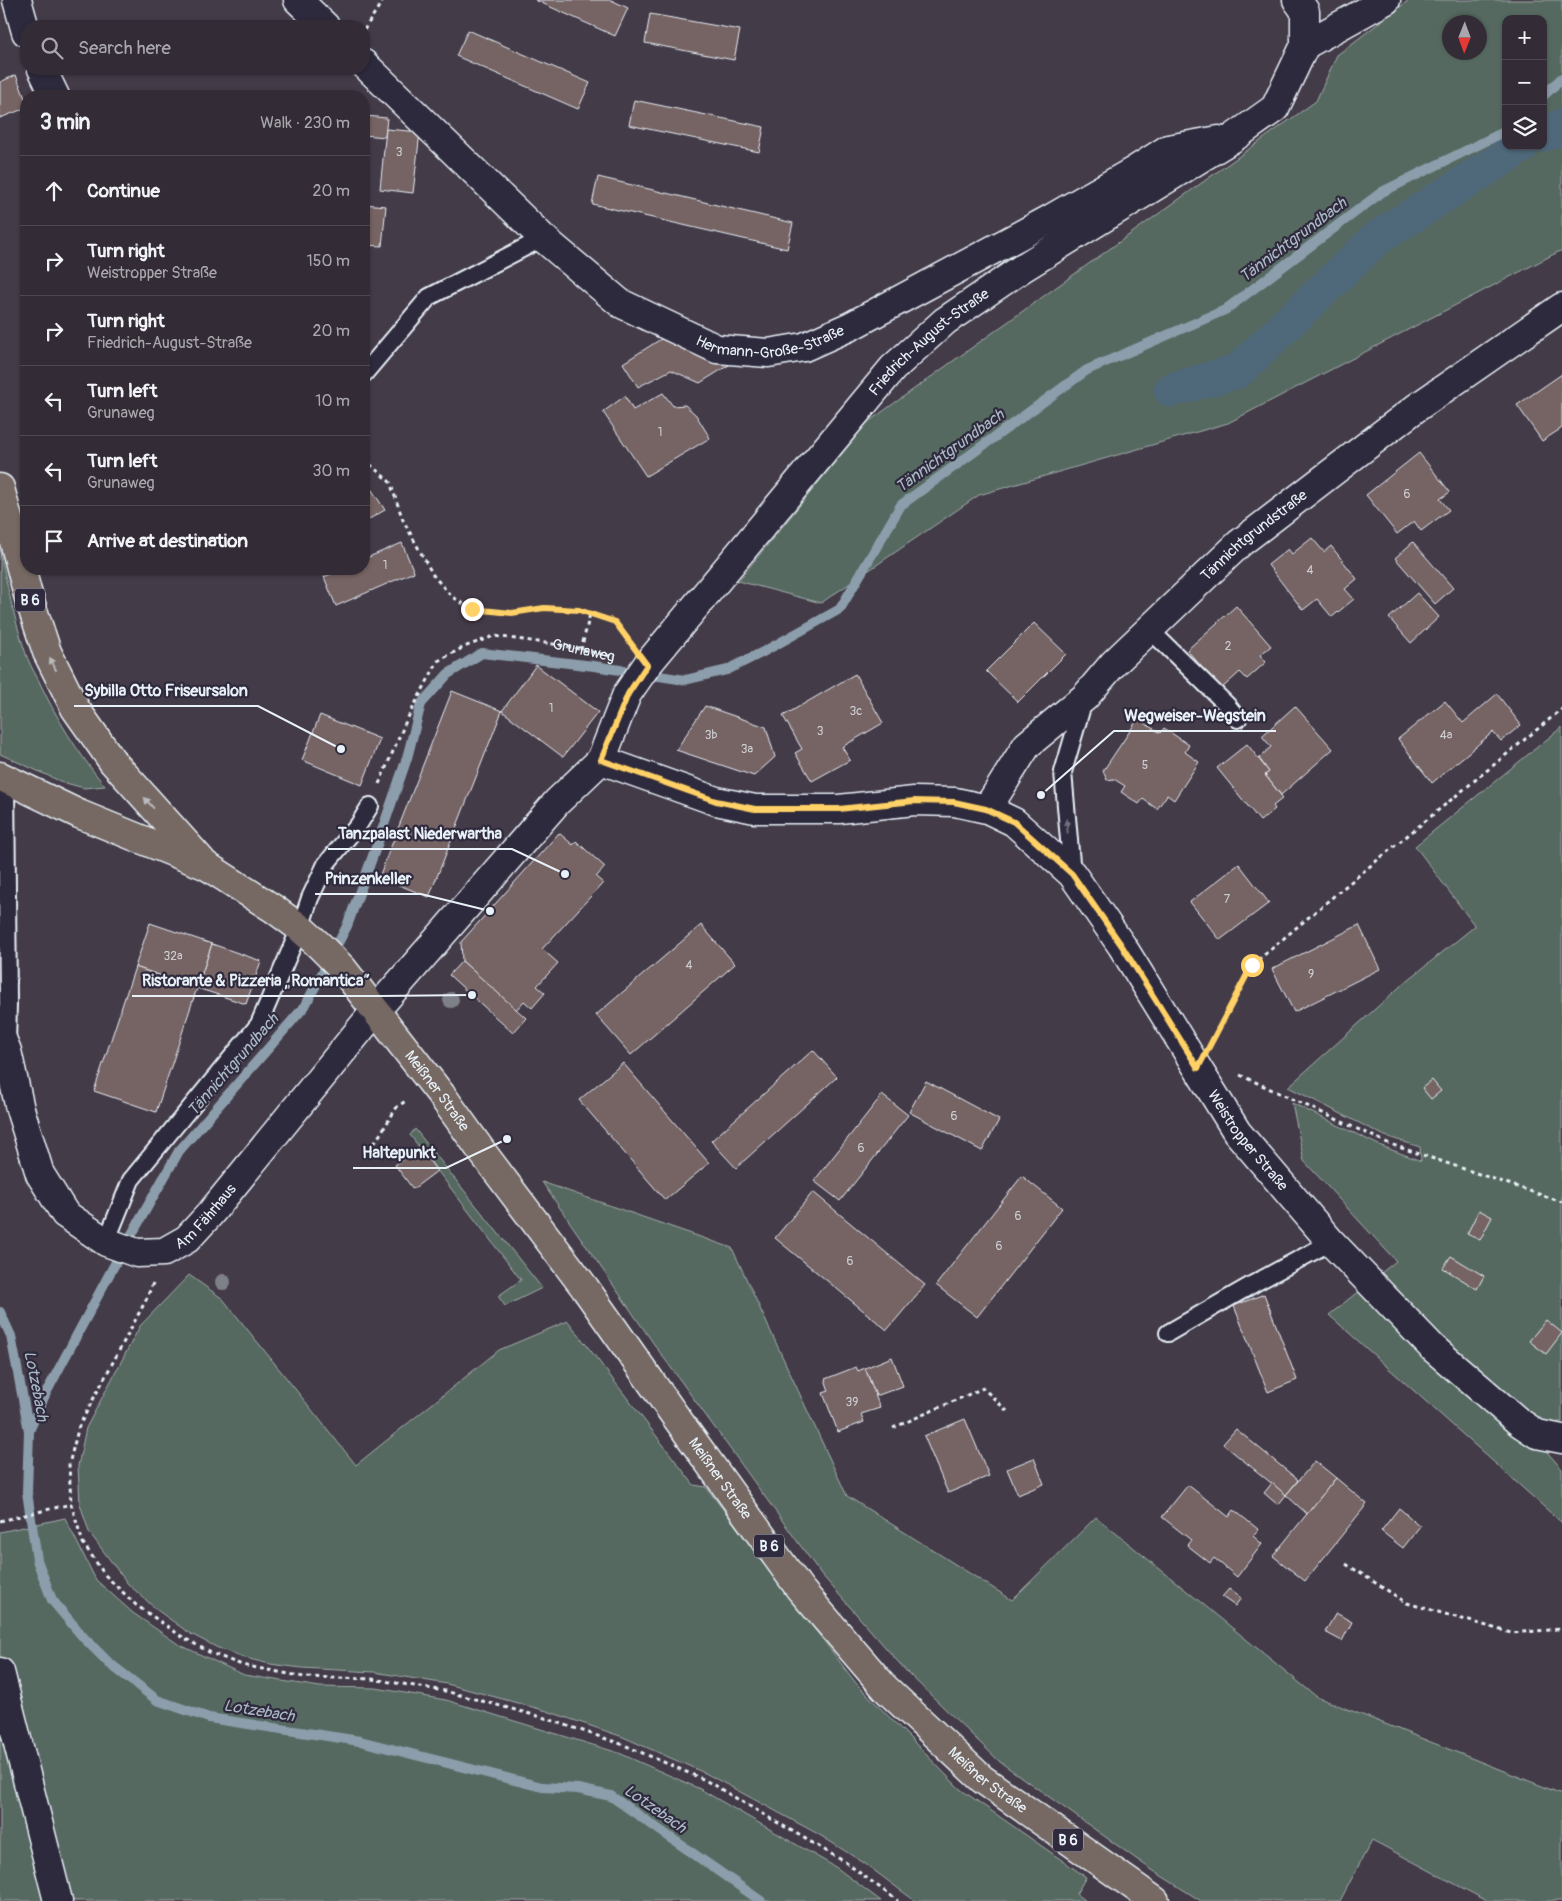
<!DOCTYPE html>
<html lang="en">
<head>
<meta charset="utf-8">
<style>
  body { margin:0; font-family:Pangolin,sans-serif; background:#3b343e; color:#f1f3f6 }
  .controls { position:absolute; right:15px; top:15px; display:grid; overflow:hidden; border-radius:10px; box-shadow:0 1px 4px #0004 }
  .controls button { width:45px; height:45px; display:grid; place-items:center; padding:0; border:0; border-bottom:1px solid #4e4851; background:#332c36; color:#f1f3f6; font:25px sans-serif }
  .compass { position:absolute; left:1442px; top:15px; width:45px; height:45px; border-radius:50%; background:#332c36; box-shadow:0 1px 4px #0004; rotate:181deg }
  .stop { position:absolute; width:15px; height:15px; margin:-11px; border:4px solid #ffd166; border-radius:50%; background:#fff }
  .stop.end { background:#ffd166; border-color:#fff; box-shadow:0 1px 5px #0008 }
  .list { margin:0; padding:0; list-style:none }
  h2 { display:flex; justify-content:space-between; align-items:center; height:65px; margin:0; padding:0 20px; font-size:21px }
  h2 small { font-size:16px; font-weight:400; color:#a9a7ad }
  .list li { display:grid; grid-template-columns:32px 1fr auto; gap:15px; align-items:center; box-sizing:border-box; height:70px; padding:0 20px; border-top:1px solid #4e4851 }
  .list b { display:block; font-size:19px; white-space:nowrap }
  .list p { margin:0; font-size:16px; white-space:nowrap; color:#a9a7ad }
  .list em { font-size:16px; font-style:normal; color:#a9a7ad }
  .icon { flex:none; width:28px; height:28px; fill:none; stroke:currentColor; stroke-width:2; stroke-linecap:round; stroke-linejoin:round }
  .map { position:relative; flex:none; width:1562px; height:1901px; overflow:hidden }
  .search { position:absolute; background:#332c36; box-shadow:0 1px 4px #0004; left:20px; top:20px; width:350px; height:55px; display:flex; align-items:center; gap:12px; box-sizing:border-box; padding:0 18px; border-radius:20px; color:#a9a7ad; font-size:19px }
  .panel { position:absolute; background:#332c36; box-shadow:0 1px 4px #0004; left:20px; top:90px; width:350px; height:485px; border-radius:20px }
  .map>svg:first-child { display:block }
  .green { fill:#576961; stroke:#a0adac; fill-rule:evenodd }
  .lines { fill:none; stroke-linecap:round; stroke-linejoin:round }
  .stream { stroke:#8c9eac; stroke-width:10 }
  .canal { stroke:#4f677a; stroke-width:35 }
  .building { fill:#766363; stroke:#e8f1f8 }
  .lane-casing { stroke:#e8f1f8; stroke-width:20 }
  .street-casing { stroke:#e8f1f8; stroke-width:31 }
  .secondary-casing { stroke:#e8f1f8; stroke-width:31 }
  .primary-casing { stroke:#e8f1f8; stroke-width:31 }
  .path { stroke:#e8f1f8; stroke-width:3; stroke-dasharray:4 4; stroke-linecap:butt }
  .lane { stroke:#2f2a3d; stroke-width:16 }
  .street { stroke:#2f2a3d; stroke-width:28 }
  .secondary { stroke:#2f2a3d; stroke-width:28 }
  .primary { stroke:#766964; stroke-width:28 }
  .tree { fill:#7e8188 }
  .oneway { fill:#babbbd }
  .oneway2 { fill:#70707e }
  .route { stroke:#ffd166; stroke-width:6 }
  .labels { text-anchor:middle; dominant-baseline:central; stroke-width:4.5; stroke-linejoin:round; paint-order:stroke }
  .number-label { font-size:12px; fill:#ccced3 }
  .shield { fill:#2f2a3d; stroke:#b0b5c0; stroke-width:1 }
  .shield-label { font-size:14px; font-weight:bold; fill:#e8f1f8 }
  .street-label { font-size:15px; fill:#e8f1f8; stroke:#2f2a3d }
  .water-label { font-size:16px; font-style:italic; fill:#abbac6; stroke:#2f2a3d }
  .leader { fill:none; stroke:#e8f1f8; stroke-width:2 }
  .callout-dot { fill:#e8f1f8; stroke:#2f2a3d; stroke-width:2 }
  .callout-label { font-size:16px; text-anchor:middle; font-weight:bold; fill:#e8f1f8; stroke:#2f2a3d; stroke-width:4.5; stroke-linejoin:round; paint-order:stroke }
</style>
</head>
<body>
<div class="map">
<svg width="1562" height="1901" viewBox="0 0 1562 1901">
  <rect width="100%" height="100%" fill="#443b48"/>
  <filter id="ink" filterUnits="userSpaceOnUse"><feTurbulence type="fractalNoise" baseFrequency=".02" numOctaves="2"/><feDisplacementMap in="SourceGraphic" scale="10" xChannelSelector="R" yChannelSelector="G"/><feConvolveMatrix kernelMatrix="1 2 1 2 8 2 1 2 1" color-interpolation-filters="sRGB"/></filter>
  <g filter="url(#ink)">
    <g class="green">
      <path d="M1409,0H1562V250L1228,423L979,495L821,603L738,581L868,422L1316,101L1337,55ZM1506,19H1543V146H1506ZM1450,22H1480V52H1450Z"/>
      <path d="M0,551C7,585 14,618 25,651C28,661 33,670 38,679C56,718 78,753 105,786L84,788L62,782L0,754Z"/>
      <polygon points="1562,727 1562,1422 1558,1422 1546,1451 1562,1469 1562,1523 1329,1315 1396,1261 1304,1161 1292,1103 1379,1145 1421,1161 1420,1147 1385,1136 1288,1087 1403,984 1475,926 1415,846"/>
      <polygon points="415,1129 542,1288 505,1306 498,1296 521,1280 410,1135"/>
      <polygon points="542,1182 732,1248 847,1496 1012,1600 1096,1517 1317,1697 1562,1794 1562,1901 1487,1901 1372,1840 1340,1901 1201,1901 1149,1868 1000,1762 907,1672 821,1574 656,1347"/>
      <polygon points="189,1275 223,1299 356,1465 499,1350 568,1321 694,1485 706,1487 856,1683 960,1789 1086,1877 1076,1894 1085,1901 915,1901 864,1863 818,1834 707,1774 623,1737 547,1711 447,1684 374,1672 302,1668 270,1664 241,1657 216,1647 189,1633 157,1610 128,1584 89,1532 80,1504 78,1466 86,1428 140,1326"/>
      <polygon points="65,1518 96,1580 133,1613 178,1644 244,1675 320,1687 376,1688 446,1700 619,1753 700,1789 837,1868 881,1901 0,1901 0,1532"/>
    </g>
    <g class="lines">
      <g class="stream">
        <polyline points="1543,96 1562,78"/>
        <polyline points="0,1312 11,1336 29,1431 27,1492 37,1560 52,1600 84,1638 109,1663 157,1700 209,1718 360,1741 542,1787 578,1789 611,1796 761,1901"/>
        <polyline points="29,1431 45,1395 111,1271 179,1151 305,1006 347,926 378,842 407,758 421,704 448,674 482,653 594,666 685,680 727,670 763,652 840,609 901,505 1087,370 1225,310 1382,192 1506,131"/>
      </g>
      <g class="canal">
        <polyline points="1543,135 1562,126"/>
        <polyline points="1171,390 1238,371 1377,238 1522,146"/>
      </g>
    </g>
    <g class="building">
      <polygon points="535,0 611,0 628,8 615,36"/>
      <polygon points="650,14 740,30 734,60 645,43"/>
      <polygon points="468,30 590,83 578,109 456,56"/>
      <polygon points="16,75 26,101 26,108 0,118 0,82"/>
      <polygon points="634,100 764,127 759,152 629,125"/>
      <polygon points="365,116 387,118 385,137 364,135"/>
      <polygon points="386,129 420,132 413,193 380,189"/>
      <polygon points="598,177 793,223 787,249 592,204"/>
      <polygon points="364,204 386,206 382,246 364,245"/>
      <polygon points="661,339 729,365 700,383 671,370 638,387 623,363"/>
      <polygon points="1562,374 1562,428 1542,441 1517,405"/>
      <polygon points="663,393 673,406 685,405 696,415 710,438 646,476 603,412 625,396 633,410"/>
      <polygon points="1419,453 1450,492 1440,499 1449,510 1421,531 1414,521 1397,534 1366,495"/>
      <polygon points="370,487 385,510 364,522 364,490"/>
      <polygon points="1312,538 1324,552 1331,546 1357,579 1345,589 1354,599 1332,617 1317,599 1303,610 1268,565 1288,549 1292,554"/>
      <polygon points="1413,542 1453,588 1435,604 1395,558"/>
      <polygon points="402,543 414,572 336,606 324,577 343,569 364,569 364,559"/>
      <polygon points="1417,593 1439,617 1411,643 1389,618"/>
      <polygon points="1236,606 1271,646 1260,655 1266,662 1247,679 1240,672 1221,689 1187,650"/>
      <polygon points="1034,623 1066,654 1018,702 986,671"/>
      <polygon points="536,665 598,712 563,757 502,711"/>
      <polygon points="855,674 883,723 842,747 850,760 812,781 795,753 802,749 783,716"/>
      <polygon points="452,691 502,711 429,897 379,877"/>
      <polygon points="1497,694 1521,725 1501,741 1493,732 1432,783 1398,739 1445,701 1463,723"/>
      <polygon points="705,706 766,727 775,757 754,776 676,750"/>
      <polygon points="1295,706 1333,749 1281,795 1265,775 1269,772 1259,758 1271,747 1262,736"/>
      <polygon points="320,715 380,739 362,785 302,760"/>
      <polygon points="1138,719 1160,733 1164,728 1189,745 1185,752 1199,762 1174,800 1167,795 1157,809 1143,799 1139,804 1121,792 1125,786 1114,779 1107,780 1103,771"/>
      <polygon points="1247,744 1269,772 1265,775 1283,798 1273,806 1275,809 1260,821 1217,768"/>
      <polygon points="559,833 573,845 576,841 605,867 596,877 603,883 542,949 558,963 537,986 545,993 532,1008 524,1001 516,1010 462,961 461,942"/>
      <polygon points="1239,864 1269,903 1220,940 1190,902"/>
      <polygon points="150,923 212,944 197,988 135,967"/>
      <polygon points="701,925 735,964 631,1055 596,1015"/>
      <polygon points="1359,925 1380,969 1294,1012 1272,969"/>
      <polygon points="212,944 261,961 246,1004 197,988"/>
      <polygon points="462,961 526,1018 513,1033 449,975"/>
      <polygon points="135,967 197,988 156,1112 94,1091"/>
      <polygon points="813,1050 837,1077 736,1168 711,1141"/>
      <polygon points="623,1063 709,1163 665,1200 579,1100"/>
      <polygon points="1432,1080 1441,1091 1431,1099 1422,1088"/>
      <polygon points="926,1081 999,1120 982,1151 909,1112"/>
      <polygon points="882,1095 908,1115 840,1201 814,1181"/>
      <polygon points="419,1147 437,1171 413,1189 395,1165"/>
      <polygon points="1022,1176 1062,1208 977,1317 936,1285"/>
      <polygon points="813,1192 925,1285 887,1330 775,1238"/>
      <polygon points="1479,1210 1492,1217 1480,1240 1467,1234"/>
      <polygon points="1451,1256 1484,1276 1477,1289 1443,1268"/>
      <polygon points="1264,1294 1297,1380 1268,1392 1234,1306"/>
      <polygon points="1546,1320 1562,1333 1546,1354 1529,1341"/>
      <polygon points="892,1357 903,1386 876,1396 865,1368"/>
      <polygon points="856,1367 858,1371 865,1368 880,1408 861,1414 864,1422 838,1432 823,1393 829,1391 825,1379"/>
      <polygon points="965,1419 989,1476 948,1493 924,1436"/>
      <polygon points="1236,1429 1298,1480 1286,1495 1223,1444"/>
      <polygon points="1034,1458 1044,1484 1018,1495 1007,1469"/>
      <polygon points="1315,1461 1336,1478 1307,1514 1286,1495"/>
      <polygon points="1336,1478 1367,1504 1305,1581 1273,1556"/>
      <polygon points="1272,1483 1286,1495 1278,1505 1264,1493"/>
      <polygon points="1188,1485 1229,1517 1234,1510 1259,1530 1253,1536 1262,1544 1237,1577 1214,1558 1210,1563 1187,1545 1191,1540 1162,1517"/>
      <polygon points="1399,1508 1420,1526 1403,1548 1381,1531"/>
      <polygon points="1229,1589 1241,1598 1235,1606 1222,1597"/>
      <polygon points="1336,1613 1352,1622 1342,1641 1325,1632"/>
    </g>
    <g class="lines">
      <g class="lane-casing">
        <g id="lane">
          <polyline points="364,374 429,297 543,238"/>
          <polyline points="1149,629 1227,705 1238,719"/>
          <polyline points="6,779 8,1003 7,1044"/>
          <polyline points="1072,874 1063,772 1084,700"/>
          <polyline points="106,1242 131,1180 259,1024 300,928 310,898 326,864 359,824 370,806"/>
          <polyline points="1168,1333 1255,1283 1331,1242"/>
        </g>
      </g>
      <g class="street-casing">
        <g id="street">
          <polyline points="17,0 26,32"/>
          <polyline points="298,0 325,26"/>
          <polyline points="1305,45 1386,0"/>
          <path id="s2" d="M364,64L543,238L620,303L717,349L768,353L804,347L851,326L1052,218L1132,172L1168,149L1219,140"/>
          <polyline points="42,69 55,96"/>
          <path id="s3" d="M601,760L627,694L647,665L893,368L945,321L1024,267L1233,138L1275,108L1305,45V11L1297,0"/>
          <path id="s4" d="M987,809L1027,745L1085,697L1113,664L1240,543L1416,408L1562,307"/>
          <path id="s5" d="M0,1034L7,1051L20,1109L40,1174L65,1214L106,1242L137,1253L164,1252L187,1239L210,1214L376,1010"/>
        </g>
      </g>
      <g class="secondary-casing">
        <g id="secondary">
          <path id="s6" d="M376,1010L557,802L601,760L716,801L755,809H839L914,801L955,802L987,809L1014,822L1072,874L1122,946L1237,1132L1331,1242L1433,1348L1519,1422L1537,1434L1562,1439"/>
          <polyline points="0,1672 58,1901"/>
        </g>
      </g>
      <g class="primary-casing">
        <g id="primary">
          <polyline points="0,488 28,595 47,652 75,708 113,762 201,860"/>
          <path id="s7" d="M0,776L79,814L207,866L274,909L300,928L320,946L343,969L443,1097L483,1153L585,1288L673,1413L800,1589L885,1688L982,1779L1155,1901"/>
        </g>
      </g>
      <g class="path">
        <polyline points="364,30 383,0"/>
        <polyline points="364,459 390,482 403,520 433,575 451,596 472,609 512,613 544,608 579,610 615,622 629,641"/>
        <polyline points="581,650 590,614"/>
        <path id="s1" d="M379,784L406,721L438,661L464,647L494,636L560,645L615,657"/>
        <polyline points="1215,1036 1252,965 1347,885 1562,709"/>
        <polyline points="1240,1075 1390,1144 1562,1202"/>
        <polyline points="366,1157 397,1107 407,1100"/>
        <polyline points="153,1283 146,1300 79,1426 69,1464 71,1504 83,1543 105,1575 136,1605 184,1638 211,1653 242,1665 304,1677 372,1679 445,1691 545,1718 624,1745 705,1780 845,1862 898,1901"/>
        <polyline points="893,1428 983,1388 1007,1411"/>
        <polyline points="0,1521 71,1504"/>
        <polyline points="1346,1564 1407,1603 1511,1633 1562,1629"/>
      </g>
      <use href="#lane" class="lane"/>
      <use href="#street" class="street"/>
      <use href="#secondary" class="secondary"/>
      <use href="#primary" class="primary"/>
    </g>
    <g class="tree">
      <circle cx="451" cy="1000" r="8"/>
      <circle cx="223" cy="1282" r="8"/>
    </g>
    <defs><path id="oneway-solid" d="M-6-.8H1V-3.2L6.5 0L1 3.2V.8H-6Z" transform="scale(1.25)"/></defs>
    <g class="oneway">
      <use href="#oneway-solid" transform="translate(53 664) rotate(-116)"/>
      <use href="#oneway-solid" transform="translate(149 803) rotate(-131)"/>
    </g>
    <use class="oneway2" href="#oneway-solid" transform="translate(1067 826) rotate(-96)"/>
  </g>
  <g class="lines" filter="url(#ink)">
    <polyline class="route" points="472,609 512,613 544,608 579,610 615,622 647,665 628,694 601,760 716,801 755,809 839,809 914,801 954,802 986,809 1014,822 1072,874 1122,946 1198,1068 1252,965"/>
  </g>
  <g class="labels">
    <g class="number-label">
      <text x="399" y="152">3</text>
      <text x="660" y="432">1</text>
      <text x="1407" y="494">6</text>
      <text x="385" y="565">1</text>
      <text x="1310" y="570">4</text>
      <text x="1228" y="646">2</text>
      <text x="551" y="708">1</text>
      <text x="856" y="711">3c</text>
      <text x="820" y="731">3</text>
      <text x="711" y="735">3b</text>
      <text x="1446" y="735">4a</text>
      <text x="747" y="749">3a</text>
      <text x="1145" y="765">5</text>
      <text x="1227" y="899">7</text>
      <text x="173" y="956">32a</text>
      <text x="689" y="965">4</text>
      <text x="1311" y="974">9</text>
      <text x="954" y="1116">6</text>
      <text x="861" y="1148">6</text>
      <text x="1018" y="1216">6</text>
      <text x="999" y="1246">6</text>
      <text x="850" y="1261">6</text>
      <text x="852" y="1402">39</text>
    </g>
    <g class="shield">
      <rect x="15" y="588.5" width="30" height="23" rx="4"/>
      <rect x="754" y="1534.5" width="30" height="23" rx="4"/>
      <rect x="1053" y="1828.5" width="30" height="23" rx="4"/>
    </g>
    <g class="shield-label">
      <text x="30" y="600">B 6</text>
      <text x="769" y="1546">B 6</text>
      <text x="1068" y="1840">B 6</text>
    </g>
    <g class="street-label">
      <text stroke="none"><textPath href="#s2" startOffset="512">Hermann-Große-Straße</textPath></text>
      <text stroke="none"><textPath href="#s3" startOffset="536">Friedrich-August-Straße</textPath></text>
      <text stroke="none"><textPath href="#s4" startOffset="385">Tännichtgrundstraße</textPath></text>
      <text stroke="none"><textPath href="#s1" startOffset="289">Grunaweg</textPath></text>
      <text stroke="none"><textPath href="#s7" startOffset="551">Meißner Straße</textPath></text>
      <text stroke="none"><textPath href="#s6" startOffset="1159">Weistropper Straße</textPath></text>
      <text stroke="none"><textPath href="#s5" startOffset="358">Am Fährhaus</textPath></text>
      <text stroke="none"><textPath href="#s7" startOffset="1031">Meißner Straße</textPath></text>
      <text stroke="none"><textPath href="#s7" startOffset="1436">Meißner Straße</textPath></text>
    </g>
    <g class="water-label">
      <text transform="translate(1293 240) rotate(-37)">Tännichtgrundbach</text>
      <text transform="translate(950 451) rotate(-36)">Tännichtgrundbach</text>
      <text transform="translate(233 1065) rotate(-49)">Tännichtgrundbach</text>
      <text transform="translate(36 1386) rotate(79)">Lotzebach</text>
      <text transform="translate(259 1711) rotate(9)">Lotzebach</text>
      <text transform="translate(655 1809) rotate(35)">Lotzebach</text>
    </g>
  </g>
  <path class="leader" d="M341 749L258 706H74M1041 795L1114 731H1276M565 874L512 849H328M490 911L421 894H315M472 995L380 996H132M507 1139L446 1168H353"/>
  <g class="callout-dot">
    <circle cx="341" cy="749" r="5"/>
    <circle cx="1041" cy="795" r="5"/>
    <circle cx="565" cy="874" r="5"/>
    <circle cx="490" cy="911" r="5"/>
    <circle cx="472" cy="995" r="5"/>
    <circle cx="507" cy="1139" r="5"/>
  </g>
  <g class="callout-label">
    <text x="166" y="696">Sybilla Otto Friseursalon</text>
    <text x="1195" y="721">Wegweiser-Wegstein</text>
    <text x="420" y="839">Tanzpalast Niederwartha</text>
    <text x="368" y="884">Prinzenkeller</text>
    <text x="256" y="986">Ristorante &amp; Pizzeria „Romantica“</text>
    <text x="399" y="1158">Haltepunkt</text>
  </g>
</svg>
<div class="controls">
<button>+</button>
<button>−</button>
<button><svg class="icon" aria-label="layers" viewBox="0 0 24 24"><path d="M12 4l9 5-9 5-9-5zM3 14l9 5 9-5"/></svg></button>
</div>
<svg class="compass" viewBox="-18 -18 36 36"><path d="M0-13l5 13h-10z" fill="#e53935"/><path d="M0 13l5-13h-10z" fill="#a9a7ad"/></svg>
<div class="stop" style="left:1252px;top:965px"></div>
<div class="stop end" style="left:472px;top:609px"></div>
<div class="search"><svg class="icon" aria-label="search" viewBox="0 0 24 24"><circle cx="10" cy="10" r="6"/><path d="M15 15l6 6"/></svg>Search here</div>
<section class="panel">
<h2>3 min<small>Walk · 230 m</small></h2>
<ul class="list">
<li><svg class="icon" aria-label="ahead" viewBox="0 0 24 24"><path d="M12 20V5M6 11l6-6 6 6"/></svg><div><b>Continue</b></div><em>20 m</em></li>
<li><svg class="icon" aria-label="right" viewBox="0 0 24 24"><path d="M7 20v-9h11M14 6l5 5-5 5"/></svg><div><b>Turn right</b><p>Weistropper Straße</p></div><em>150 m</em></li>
<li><svg class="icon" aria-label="right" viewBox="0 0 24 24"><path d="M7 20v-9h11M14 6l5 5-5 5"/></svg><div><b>Turn right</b><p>Friedrich-August-Straße</p></div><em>20 m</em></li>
<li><svg class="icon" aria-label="left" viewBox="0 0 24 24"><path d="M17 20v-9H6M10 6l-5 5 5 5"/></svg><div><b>Turn left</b><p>Grunaweg</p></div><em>10 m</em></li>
<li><svg class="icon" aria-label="left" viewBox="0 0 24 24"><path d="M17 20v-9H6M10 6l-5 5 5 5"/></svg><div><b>Turn left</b><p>Grunaweg</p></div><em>30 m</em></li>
<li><svg class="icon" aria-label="arrive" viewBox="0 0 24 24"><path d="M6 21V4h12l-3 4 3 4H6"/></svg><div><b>Arrive at destination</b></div></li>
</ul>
</section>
</div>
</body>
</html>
